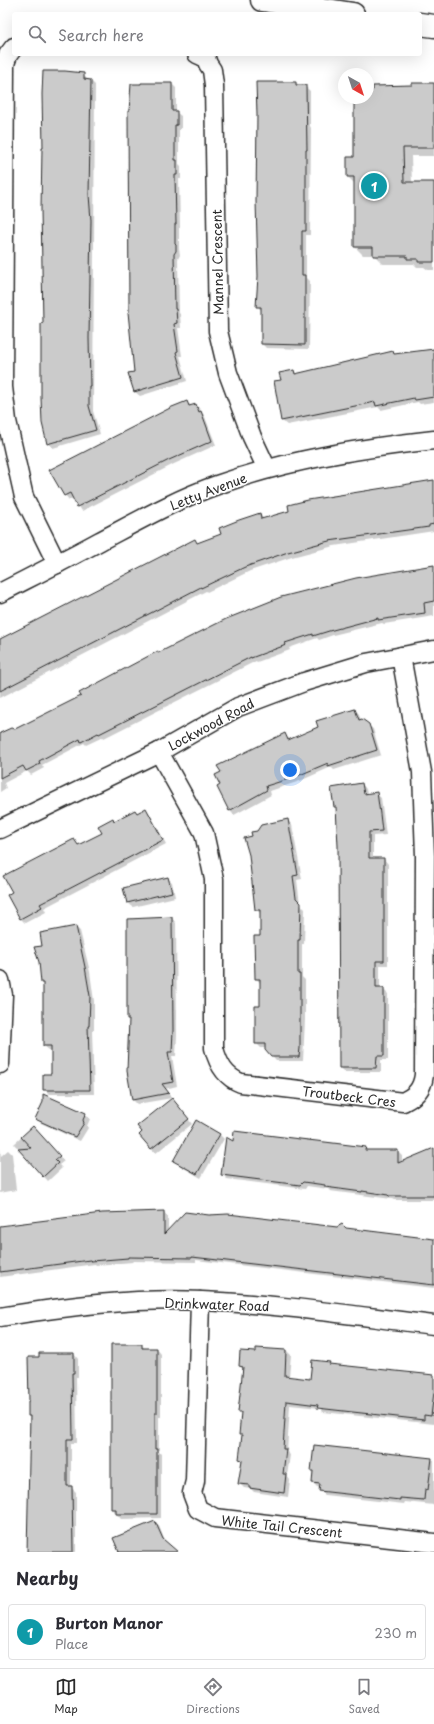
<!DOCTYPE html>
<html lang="en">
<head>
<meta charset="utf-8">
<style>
  body { margin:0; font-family:"Playpen Sans",sans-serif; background:#f2f2f3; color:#2b2b33 }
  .compass { position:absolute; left:338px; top:68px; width:36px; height:36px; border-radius:50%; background:#fff; box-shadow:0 4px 16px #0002; rotate:141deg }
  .you { position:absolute; left:290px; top:770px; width:14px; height:14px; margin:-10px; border:3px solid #fff; border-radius:50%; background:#1a73e8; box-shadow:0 0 0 6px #1a73e833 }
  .badge { display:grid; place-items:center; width:26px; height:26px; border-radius:50%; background:#2b2b2b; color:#fff; font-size:13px; font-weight:700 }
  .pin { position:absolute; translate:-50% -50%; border:2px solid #fff; box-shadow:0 1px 4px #0006 }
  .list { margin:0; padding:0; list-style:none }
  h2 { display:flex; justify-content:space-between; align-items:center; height:52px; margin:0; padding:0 16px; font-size:17px }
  h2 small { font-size:13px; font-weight:400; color:#7c7c81 }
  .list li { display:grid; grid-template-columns:26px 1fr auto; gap:12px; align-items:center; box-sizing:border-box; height:56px; margin:0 8px 8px; padding:0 8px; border:1px solid #e1e1e2; border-radius:4px }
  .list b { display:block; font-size:15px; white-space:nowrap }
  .list p { margin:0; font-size:13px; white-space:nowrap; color:#7c7c81 }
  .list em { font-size:13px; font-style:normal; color:#7c7c81 }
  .icon { flex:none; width:22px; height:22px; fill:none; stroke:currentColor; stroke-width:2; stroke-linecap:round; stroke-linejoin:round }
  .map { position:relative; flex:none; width:434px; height:1552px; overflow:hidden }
  .search { position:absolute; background:#fff; box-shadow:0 4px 16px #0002; left:12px; right:12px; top:12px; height:44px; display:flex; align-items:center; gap:10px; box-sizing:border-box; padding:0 14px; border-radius:4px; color:#7c7c81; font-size:15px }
  .sheet { height:116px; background:#fff }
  nav { display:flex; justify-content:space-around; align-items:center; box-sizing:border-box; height:56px; border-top:1px solid #e1e1e2; background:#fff; font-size:11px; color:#7c7c81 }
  nav a { display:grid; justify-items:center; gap:2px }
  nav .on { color:#2b2b2b }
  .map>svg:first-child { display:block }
  .shadow { fill:#0003 }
  .building { fill:#cbcbcb; stroke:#2b2b2b }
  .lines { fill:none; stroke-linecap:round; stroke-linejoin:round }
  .minor-casing { stroke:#2b2b2b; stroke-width:21 }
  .major-casing { stroke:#2b2b2b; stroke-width:25 }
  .minor { stroke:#fff; stroke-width:18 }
  .major { stroke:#fff; stroke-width:22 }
  .labels { text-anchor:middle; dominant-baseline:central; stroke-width:3; stroke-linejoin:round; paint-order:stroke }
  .street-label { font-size:13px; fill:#2b2b2b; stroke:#fff }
</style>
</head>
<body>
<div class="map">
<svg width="434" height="1552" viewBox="0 0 434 1552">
  <rect width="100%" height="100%" fill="#fff"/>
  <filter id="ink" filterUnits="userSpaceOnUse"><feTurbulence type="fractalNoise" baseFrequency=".025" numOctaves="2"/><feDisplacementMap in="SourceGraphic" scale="8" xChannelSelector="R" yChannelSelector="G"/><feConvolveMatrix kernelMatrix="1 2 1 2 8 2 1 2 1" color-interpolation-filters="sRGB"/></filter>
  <g filter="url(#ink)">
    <g class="shadow">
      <polygon points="44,72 83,74 88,81 91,81 95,85 93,411 100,434 53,448 48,443 44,324"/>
      <polygon points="296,83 300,86 305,86 310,91 310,126 311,128 310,235 306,235 306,277 310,281 309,349 266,348 262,344 262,311 258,307"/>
      <polygon points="172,84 176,88 176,112 181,116 181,129 179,129 179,164 181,166 181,179 179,179 180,228 179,228 179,249 180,255 178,259 179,313 180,314 181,328 178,328 182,356 180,356 187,381 140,396 135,392 130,313 129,181 130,93"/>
      <polygon points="434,84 434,156 411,156 412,183 434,183 434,270 428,270 424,267 417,267 414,264 383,264 374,255 363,255 355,247 355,184 348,177 355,158 355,98 368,98 368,91"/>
      <polygon points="434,349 434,402 420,404 418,402 381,410 378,407 287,425 282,421 275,382 282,380 294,371 297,374 393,352 396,355"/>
      <polygon points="187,402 191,406 196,405 200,409 205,417 216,445 174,464 82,511 73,498 69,500 65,495"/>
      <polygon points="434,481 434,531 334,546 292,557 250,571 207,592 206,591 0,698 0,640 198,544 223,534 259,514 264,519 290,512 289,506 344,494"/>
      <polygon points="434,566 434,616 384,624 382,623 333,635 319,640 317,638 289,648 290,650 257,662 256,661 104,738 103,737 86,745 84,743 42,765 44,768 31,775 27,771 4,783 6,788 0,792 0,735 15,730 82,697 157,652 159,654"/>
      <polygon points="355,710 359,714 361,720 373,729 381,755 334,770 331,767 300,781 270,791 271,795 234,815 230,811 218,787 285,734 290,740"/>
      <polygon points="362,784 366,789 367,794 376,793 381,798 386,835 373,836 373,859 384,859 388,864 388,965 380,965 380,989 383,989 388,994 388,1060 381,1060 381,1072 345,1072 340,1067 339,846 337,808 335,807"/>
      <polygon points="146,809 150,814 166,844 44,908 46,912 25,923 20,918 13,892 74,841 79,846 103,833 113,819 115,821 138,814"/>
      <polygon points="287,820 292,825 302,879 297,880 300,904 305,909 304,944 302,944 302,977 305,980 305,1020 303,1061 276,1061 266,1050 266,1048 261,1048 256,1043 261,1007 260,983 256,978 261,937 261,914 256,909 253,837"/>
      <polygon points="167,878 172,882 175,897 133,907 128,903 125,889"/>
      <polygon points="172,918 176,923 177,1035 176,1056 172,1056 177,1086 165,1089 172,1098 137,1104 133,1100 130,1020"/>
      <polygon points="75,927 80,931 90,972 94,1001 94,1030 92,1030 94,1094 49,1094 44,1089 52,1075 52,1050 49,1050 44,1046 44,946"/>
      <polygon points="172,1099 192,1124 156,1153 151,1149"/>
      <polygon points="85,1114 90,1119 87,1126 88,1128 80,1141 41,1123 37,1118"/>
      <polygon points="32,1128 64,1161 59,1165 62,1168 48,1181 14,1144"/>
      <polygon points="219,1134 224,1139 201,1178 179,1165 175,1160"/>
      <polygon points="234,1143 365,1148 369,1151 397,1151 402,1156 402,1162 434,1149 434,1200 394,1200 392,1199 330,1191 328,1189 307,1186 305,1189 227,1179 222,1174"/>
      <polygon points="0,1148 1,1156 8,1150 12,1154 16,1190 0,1193"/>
      <polygon points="164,1212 168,1217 168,1231 209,1216 434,1240 434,1288 196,1260 196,1262 132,1261 133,1262 96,1265 95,1264 0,1277 0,1227"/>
      <polygon points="141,1345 146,1349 157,1349 161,1354 161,1417 159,1417 159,1452 161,1454 161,1518 121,1519 112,1509"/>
      <polygon points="257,1349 286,1350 291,1355 289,1377 311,1380 329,1363 331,1365 434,1376 434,1424 323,1412 320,1408 290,1405 287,1452 290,1455 287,1476 290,1480 288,1497 254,1492 251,1489 244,1488 239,1483 243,1462 240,1459 243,1437 240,1434 242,1414 239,1411 243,1369 240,1366 257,1353"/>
      <polygon points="74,1354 78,1359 78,1377 76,1377 77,1443 71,1443 71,1487 76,1492 76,1552 28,1552 30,1471 29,1358"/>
      <polygon points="315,1446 434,1460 434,1505 405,1502 404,1504 325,1495 320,1491 320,1488 317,1487 313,1483 314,1472 312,1470"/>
      <polygon points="155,1522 159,1526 166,1544 148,1552 120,1552"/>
    </g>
    <g class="building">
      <polygon points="43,71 65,71 84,73 84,79 91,80 89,195 91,220 89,338 90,386 89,386 89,406 96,430 47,444 42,423 41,398 41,324 43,323 41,209 42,148 43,148 42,94"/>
      <polygon points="256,82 296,82 296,85 306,85 307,150 306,150 306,231 302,231 302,275 305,275 305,345 261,344 261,307 256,307 258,276 256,201 257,115"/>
      <polygon points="141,83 172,83 172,111 177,111 177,125 175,125 175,160 177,160 177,175 175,175 176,224 175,224 175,244 176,245 176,251 174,254 175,309 176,309 177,323 174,324 178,351 176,352 183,377 134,392 128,373 134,372 128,312 129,312 128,111 129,111 131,84 141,84"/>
      <polygon points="412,83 434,83 434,148 403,148 404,182 434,182 434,262 418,262 418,259 407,259 407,256 373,256 373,247 354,247 354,177 347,177 347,157 354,157 354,98 368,98 368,90 373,90 373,86 412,85"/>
      <polygon points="434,349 434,397 415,400 414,398 376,406 375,402 281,421 274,381 281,380 279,373 294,370 295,374 393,351 394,354"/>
      <polygon points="187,401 189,406 196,404 199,412 201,411 212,441 169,460 77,507 70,493 64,496 49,470 172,407"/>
      <polygon points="434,480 434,524 429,525 429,527 329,541 288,552 245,567 201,588 201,587 0,691 0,639 195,539 197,543 221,534 219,528 239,520 260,513 261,519 289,511 288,505 308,500"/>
      <polygon points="434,565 434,601 424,603 425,613 378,620 378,618 329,631 313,636 313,634 285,643 286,645 251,658 251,657 99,734 98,733 81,742 80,739 39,761 40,764 26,771 23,766 0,778 0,733 11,728 15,729 81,696 79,693 158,651 158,653 226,619 281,597 356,578"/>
      <polygon points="355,709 359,720 362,719 369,724 377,750 328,766 328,763 295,777 266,786 267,790 229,811 217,787 220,785 215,775 221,772 217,766 285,733 288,740 318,727 316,721"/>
      <polygon points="362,783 364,794 377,792 380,814 382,831 369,832 369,858 384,858 384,961 376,961 376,988 384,988 384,1056 377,1056 376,1068 339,1068 338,846 336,807 334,807 331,788"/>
      <polygon points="146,808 163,840 40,904 42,907 20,919 7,895 12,892 3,876 74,839 78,845 102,833 98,826 113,818 114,821 135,810 137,813"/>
      <polygon points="288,819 298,875 293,876 296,898 301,903 300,940 298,940 298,974 300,974 300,1048 299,1057 271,1057 265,1050 265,1044 255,1044 255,1006 260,1006 260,979 255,979 254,936 260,936 260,910 255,910 249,855 244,838 252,836 251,832 257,831 261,825"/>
      <polygon points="168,877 172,892 127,903 123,888"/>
      <polygon points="172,917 173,1030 172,1052 168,1052 173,1082 162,1084 169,1093 132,1100 127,1071 129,1019 127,1019 127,919"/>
      <polygon points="76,926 85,967 90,996 89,1026 88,1026 90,1090 43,1090 43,1074 51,1074 51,1046 43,1046 43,983 41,983 39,962 34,947 42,946 40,933"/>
      <polygon points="43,1094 86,1113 83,1120 84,1123 75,1137 35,1119 43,1102"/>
      <polygon points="172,1098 189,1119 151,1149 139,1135 142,1132 137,1126"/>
      <polygon points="196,1120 220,1134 197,1174 173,1161"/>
      <polygon points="33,1126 60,1156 55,1160 58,1163 43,1177 18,1149 31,1148 21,1137"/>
      <polygon points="234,1131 366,1147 365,1150 398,1150 398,1163 434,1148 434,1196 389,1196 388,1195 362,1191 362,1192 325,1187 325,1185 303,1182 300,1185 221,1175 226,1137 233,1141"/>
      <polygon points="164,1211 164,1234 185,1212 209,1215 228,1214 337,1227 342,1224 346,1228 434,1239 434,1285 192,1257 192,1258 128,1257 128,1258 91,1261 90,1260 0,1272 0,1226 102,1213"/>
      <polygon points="111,1344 142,1344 142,1348 157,1348 157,1413 155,1413 155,1449 157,1449 157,1514 116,1514 116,1509 111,1509"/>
      <polygon points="256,1348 286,1350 285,1376 310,1379 312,1360 330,1362 329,1364 434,1375 434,1392 431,1416 424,1415 424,1420 317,1408 318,1405 286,1401 283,1449 286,1449 283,1474 286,1474 284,1493 249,1488 249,1485 238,1484 242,1460 239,1459 242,1435 239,1435 241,1412 238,1412 243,1367 239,1366 240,1351 256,1352"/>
      <polygon points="39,1353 74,1353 74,1373 72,1373 73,1439 67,1439 67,1486 72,1486 73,1552 27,1552 30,1416 28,1416 28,1401 29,1401 28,1357 39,1357"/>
      <polygon points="314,1445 432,1458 428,1490 425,1489 424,1500 400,1498 400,1500 319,1491 320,1484 312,1483 313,1471 311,1471"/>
      <polygon points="155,1521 163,1539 178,1552 119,1552 113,1538"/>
    </g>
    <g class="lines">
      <g class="minor-casing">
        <g id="minor">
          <polyline points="14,47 8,55 5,64 3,387 7,421 24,497 57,564"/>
          <polyline points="197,54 206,58 208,64 212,70 214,85 218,331 228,373 252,437 267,469"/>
          <path d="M0,593C33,576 67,559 100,541C138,521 177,499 217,485C287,460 361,448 434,440"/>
          <path d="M159,752L204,833L214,879V1048C218,1064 225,1077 241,1083L403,1102C415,1096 422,1090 424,1075L425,856L422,772L401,656"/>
          <polyline points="0,829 159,752 238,707 304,682 366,663 434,650"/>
          <polyline points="0,980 3,995 0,1064"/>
          <polyline points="200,1301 195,1481 192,1493 198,1509 215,1518 434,1543"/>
          <path d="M0,1317C67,1306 134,1298 202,1301C280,1304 357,1316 434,1325"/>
        </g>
      </g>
      <g class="major-casing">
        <g id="major">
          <polyline points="262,0 353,14"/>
          <polyline points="420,24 434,26"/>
        </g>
      </g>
      <use href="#minor" class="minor"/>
      <use href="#major" class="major"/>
    </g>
  </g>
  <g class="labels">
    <g class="street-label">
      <text transform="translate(217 262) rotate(-91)">Mannel Crescent</text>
      <text transform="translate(208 491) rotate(-21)">Letty Avenue</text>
      <text transform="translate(211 724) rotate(-28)">Lockwood Road</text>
      <text transform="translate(349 1096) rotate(7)">Troutbeck Cres</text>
      <text transform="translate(217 1304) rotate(2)">Drinkwater Road</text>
      <text transform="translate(282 1526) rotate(6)">White Tail Crescent</text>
    </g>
  </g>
</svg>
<svg class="compass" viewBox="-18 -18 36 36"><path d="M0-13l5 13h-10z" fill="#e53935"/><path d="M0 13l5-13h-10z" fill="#7c7c81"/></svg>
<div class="you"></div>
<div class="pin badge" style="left:374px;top:186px;background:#0f9aa8">1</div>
<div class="search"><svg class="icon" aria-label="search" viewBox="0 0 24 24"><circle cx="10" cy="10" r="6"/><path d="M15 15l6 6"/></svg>Search here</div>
</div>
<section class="sheet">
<h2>Nearby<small></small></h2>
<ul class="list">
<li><span class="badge" style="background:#0f9aa8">1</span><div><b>Burton Manor</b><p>Place</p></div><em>230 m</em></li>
</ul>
</section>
<nav>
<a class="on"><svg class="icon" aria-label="map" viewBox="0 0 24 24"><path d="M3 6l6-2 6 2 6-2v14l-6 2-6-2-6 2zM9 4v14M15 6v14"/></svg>Map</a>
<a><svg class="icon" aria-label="directions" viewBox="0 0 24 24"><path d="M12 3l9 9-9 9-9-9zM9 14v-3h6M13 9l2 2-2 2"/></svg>Directions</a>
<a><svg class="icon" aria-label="saved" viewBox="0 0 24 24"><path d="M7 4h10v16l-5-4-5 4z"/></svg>Saved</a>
</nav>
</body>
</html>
